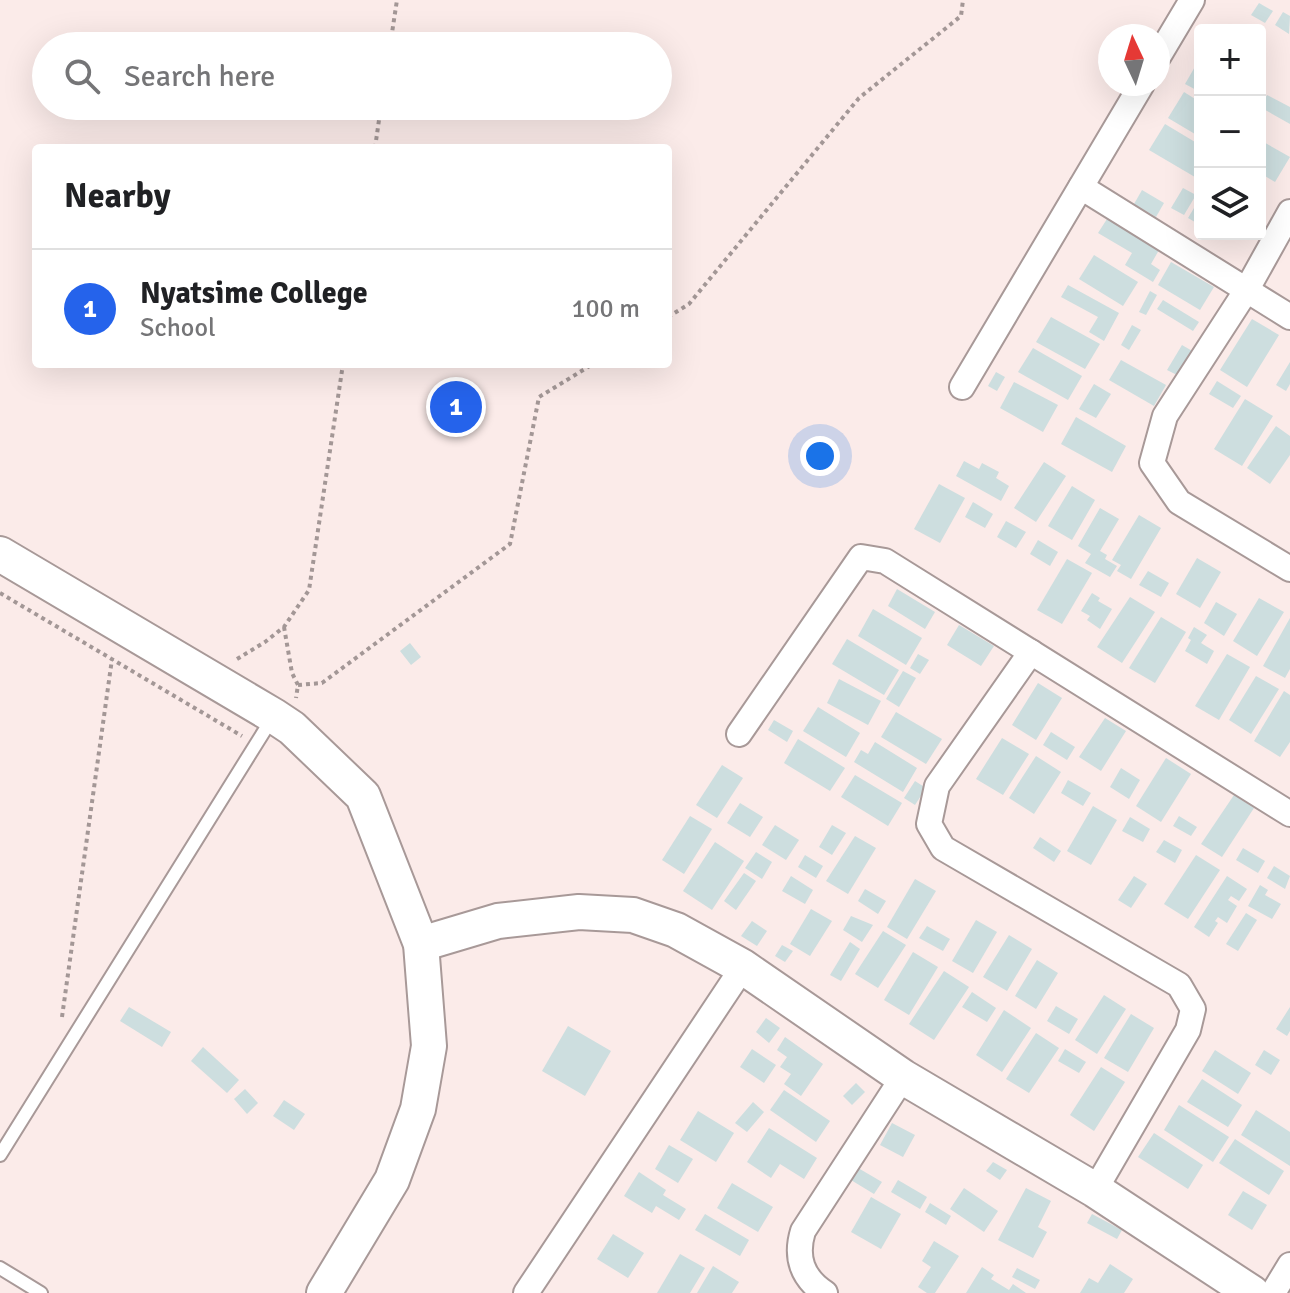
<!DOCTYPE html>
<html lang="en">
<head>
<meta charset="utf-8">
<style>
  body { margin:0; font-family:Signika,sans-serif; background:#f6f6f6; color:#202124 }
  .controls { position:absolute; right:24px; top:24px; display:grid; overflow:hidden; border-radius:8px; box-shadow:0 8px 32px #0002 }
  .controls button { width:72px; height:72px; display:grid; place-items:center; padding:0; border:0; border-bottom:2px solid #e0e0e0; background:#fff; color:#202124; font:40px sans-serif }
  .compass { position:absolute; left:1098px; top:24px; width:72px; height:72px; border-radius:50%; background:#fff; box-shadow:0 8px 32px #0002; rotate:356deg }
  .you { position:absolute; left:820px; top:456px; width:28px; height:28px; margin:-20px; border:6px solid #fff; border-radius:50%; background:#1a73e8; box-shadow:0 0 0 12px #1a73e833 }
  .badge { display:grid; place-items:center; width:52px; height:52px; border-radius:50%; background:#2563eb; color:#fff; font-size:26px; font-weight:700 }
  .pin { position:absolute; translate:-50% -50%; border:4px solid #fff; box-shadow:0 2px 8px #0006 }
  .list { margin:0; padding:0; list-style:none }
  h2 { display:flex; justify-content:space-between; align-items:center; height:104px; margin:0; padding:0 32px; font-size:34px }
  h2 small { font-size:26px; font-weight:400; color:#757577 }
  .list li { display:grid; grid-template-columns:52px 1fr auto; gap:24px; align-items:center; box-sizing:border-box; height:120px; padding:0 32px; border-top:2px solid #e0e0e0 }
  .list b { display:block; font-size:30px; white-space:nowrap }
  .list p { margin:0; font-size:26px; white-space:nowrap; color:#757577 }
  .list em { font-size:26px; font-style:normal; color:#757577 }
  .icon { flex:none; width:44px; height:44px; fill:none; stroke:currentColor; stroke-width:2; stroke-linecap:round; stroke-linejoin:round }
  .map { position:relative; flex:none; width:1290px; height:1293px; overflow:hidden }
  .search { position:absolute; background:#fff; box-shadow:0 8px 32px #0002; left:32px; top:32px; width:640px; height:88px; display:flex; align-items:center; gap:20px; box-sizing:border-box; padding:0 28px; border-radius:44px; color:#757577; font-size:30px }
  .panel { position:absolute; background:#fff; box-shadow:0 8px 32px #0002; left:32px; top:144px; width:640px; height:224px; border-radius:8px }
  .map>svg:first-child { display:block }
  .building { fill:#cddedf }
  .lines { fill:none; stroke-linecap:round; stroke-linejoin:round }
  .lane-casing { stroke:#a89998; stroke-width:16 }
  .street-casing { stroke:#a89998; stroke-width:28 }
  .secondary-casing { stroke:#a89998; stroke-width:38 }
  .path { stroke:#a39796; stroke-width:4; stroke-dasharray:4 4; stroke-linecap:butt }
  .lane { stroke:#fff; stroke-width:12 }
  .street { stroke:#fff; stroke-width:24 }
  .secondary { stroke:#fff; stroke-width:34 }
</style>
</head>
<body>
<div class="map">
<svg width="1290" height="1293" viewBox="0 0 1290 1293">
  <rect width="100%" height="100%" fill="#fbebe9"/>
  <g class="building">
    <polygon points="1259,3 1273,11 1265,23 1251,15"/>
    <polygon points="1283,12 1290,16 1289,34 1275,25"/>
    <polygon points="1200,58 1200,92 1185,84"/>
    <polygon points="1184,92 1200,102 1200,137 1168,118"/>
    <polygon points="1267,95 1290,107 1290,124 1260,107"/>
    <polygon points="1165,124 1200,145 1200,180 1149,150"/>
    <polygon points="1260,140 1290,157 1275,182 1260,173"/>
    <polygon points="1183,188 1196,195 1184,215 1171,208"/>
    <polygon points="1142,190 1164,203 1156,217 1134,204"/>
    <polygon points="1200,198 1200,225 1188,218"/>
    <polygon points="1107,219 1159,250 1151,264 1160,270 1153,282 1125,265 1132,253 1098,233"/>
    <polygon points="1094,255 1138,282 1123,306 1079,279"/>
    <polygon points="1171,262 1214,287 1200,310 1158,285"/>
    <polygon points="1068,285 1119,313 1104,341 1089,332 1098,317 1061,297"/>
    <polygon points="1150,291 1157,295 1146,315 1139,312"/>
    <polygon points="1163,300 1199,322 1193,331 1157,309"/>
    <polygon points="1051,317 1100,344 1085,369 1036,342"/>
    <polygon points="1252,319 1279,335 1247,387 1220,370"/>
    <polygon points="1132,325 1141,330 1129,350 1121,345"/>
    <polygon points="1182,345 1194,352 1179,376 1167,370"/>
    <polygon points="1033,348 1082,376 1068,400 1018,372"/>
    <polygon points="1121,360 1166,385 1154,406 1109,380"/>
    <polygon points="1290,362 1290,384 1286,391 1276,385"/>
    <polygon points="996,372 1005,377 997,391 988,386"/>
    <polygon points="1217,381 1241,396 1233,408 1209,394"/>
    <polygon points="1014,382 1058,405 1043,432 1000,408"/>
    <polygon points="1094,384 1111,394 1096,418 1079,409"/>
    <polygon points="1245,399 1273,416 1242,466 1214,449"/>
    <polygon points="1076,417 1126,446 1112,472 1061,444"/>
    <polygon points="1276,426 1290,436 1290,455 1270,484 1247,468"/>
    <polygon points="964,461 979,469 982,463 999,472 996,478 1009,486 1001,501 956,476"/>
    <polygon points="1044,462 1066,476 1036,522 1014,508"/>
    <polygon points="939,484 965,498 940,543 914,529"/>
    <polygon points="1072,486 1095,500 1072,540 1048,526"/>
    <polygon points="973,502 993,514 985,528 965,517"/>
    <polygon points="1100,508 1119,519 1100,551 1107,555 1105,559 1117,566 1110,577 1085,563 1091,554 1078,546"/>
    <polygon points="1139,515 1161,528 1131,579 1117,571 1121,565 1112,560"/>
    <polygon points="1006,521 1026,532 1016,548 997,537"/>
    <polygon points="1038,540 1058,552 1050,566 1030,554"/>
    <polygon points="1197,558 1221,572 1200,608 1176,594"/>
    <polygon points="1067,559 1092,573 1062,624 1037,610"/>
    <polygon points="1148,571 1169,583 1161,597 1139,585"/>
    <polygon points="897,589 935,612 925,629 888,606"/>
    <polygon points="1092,593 1100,598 1098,601 1112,609 1100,629 1087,620 1090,616 1081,611"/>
    <polygon points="1130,597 1155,612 1122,663 1097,647"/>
    <polygon points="1259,598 1284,612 1257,656 1233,641"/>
    <polygon points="1216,602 1237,614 1224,636 1204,623"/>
    <polygon points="873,609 922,638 906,665 858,636"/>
    <polygon points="1161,617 1186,632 1155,683 1129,668"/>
    <polygon points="1290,618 1290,669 1285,678 1263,666"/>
    <polygon points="959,625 994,646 981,666 947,645"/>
    <polygon points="1194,627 1207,635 1201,643 1214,651 1207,664 1185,651 1191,640 1188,638"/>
    <polygon points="847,639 899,670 884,695 832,664"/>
    <polygon points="410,643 421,657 411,665 400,651"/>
    <polygon points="918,654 929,660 920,674 910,668"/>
    <polygon points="1227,654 1250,667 1219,720 1195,706"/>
    <polygon points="903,671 916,678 899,707 886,699"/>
    <polygon points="1256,676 1279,689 1251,734 1229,720"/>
    <polygon points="839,679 881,701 868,725 827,703"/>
    <polygon points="1038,683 1062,698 1036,740 1012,725"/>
    <polygon points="1284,691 1290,695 1290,742 1280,757 1254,741"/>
    <polygon points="818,707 860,733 846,757 803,731"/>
    <polygon points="896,712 942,739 926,764 881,737"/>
    <polygon points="1105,718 1126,731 1101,771 1079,757"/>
    <polygon points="774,720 793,731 787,742 768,730"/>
    <polygon points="1051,732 1075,747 1067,760 1043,745"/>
    <polygon points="1002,738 1029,754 1003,795 976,779"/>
    <polygon points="798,739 845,768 830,791 784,763"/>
    <polygon points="875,742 917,768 903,792 854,762 861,750 868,754"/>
    <polygon points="1036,756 1061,772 1034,814 1009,798"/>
    <polygon points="1166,758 1191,774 1161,822 1136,806"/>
    <polygon points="722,765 743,778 717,818 696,805"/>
    <polygon points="1121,768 1140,780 1129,799 1110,787"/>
    <polygon points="855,775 902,803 888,826 841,797"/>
    <polygon points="1068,780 1091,793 1083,806 1061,793"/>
    <polygon points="915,781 926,788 915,805 904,798"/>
    <polygon points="1234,795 1254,808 1222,857 1201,844"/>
    <polygon points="740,803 763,817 750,837 727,823"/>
    <polygon points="1093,806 1117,820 1091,865 1067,851"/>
    <polygon points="690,816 712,829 684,874 662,860"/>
    <polygon points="1179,816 1197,827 1191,836 1173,826"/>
    <polygon points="1130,817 1150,829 1143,842 1122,831"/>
    <polygon points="775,825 799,840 786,860 762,845"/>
    <polygon points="832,825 846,833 832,855 819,847"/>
    <polygon points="855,836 876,848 848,894 826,881"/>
    <polygon points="1040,837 1061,851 1054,862 1033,848"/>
    <polygon points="1164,840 1182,850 1175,863 1156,852"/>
    <polygon points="715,842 744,861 712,910 683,891"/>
    <polygon points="1243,848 1265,861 1258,873 1236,860"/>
    <polygon points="756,852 772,862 762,879 745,868"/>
    <polygon points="805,855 823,866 816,878 798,867"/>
    <polygon points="1196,855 1220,870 1188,919 1164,904"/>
    <polygon points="1274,866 1290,876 1285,889 1267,878"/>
    <polygon points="744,873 756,881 736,910 724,901"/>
    <polygon points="791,876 813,890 805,904 782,891"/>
    <polygon points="1134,876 1147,884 1131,908 1118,900"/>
    <polygon points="1227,876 1247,889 1239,901 1231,896 1228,900 1237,906 1227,923 1218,917 1215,921 1218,923 1209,937 1194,927"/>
    <polygon points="915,879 936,891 907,939 887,927"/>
    <polygon points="1260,885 1268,890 1265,895 1281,904 1272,919 1248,906"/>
    <polygon points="865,889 886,901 878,914 858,901"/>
    <polygon points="811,909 832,921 810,956 790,944"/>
    <polygon points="1246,913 1257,920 1238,951 1226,944"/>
    <polygon points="851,916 873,925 862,942 843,930"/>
    <polygon points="976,920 997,932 973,973 952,961"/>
    <polygon points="752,921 767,931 757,946 741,936"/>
    <polygon points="927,926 950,939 943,951 919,938"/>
    <polygon points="883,931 906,945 878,988 855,974"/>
    <polygon points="1009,935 1032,949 1007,991 983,977"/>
    <polygon points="850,942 860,949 841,981 830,975"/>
    <polygon points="782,945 793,951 785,962 775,956"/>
    <polygon points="913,952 938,967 909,1015 884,1000"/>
    <polygon points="1037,960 1058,973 1036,1009 1015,996"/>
    <polygon points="944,971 969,987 934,1040 909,1024"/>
    <polygon points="972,992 996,1008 987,1022 962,1007"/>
    <polygon points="1104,995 1126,1009 1097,1054 1075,1040"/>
    <polygon points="1056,1006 1078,1019 1069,1034 1047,1021"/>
    <polygon points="129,1007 171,1032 162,1047 120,1021"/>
    <polygon points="1290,1007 1290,1031 1287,1036 1276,1029"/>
    <polygon points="1004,1010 1031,1028 1002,1072 976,1055"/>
    <polygon points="1131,1014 1154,1028 1128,1072 1104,1058"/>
    <polygon points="766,1018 780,1028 769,1043 756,1032"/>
    <polygon points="568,1026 611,1051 585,1096 542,1071"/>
    <polygon points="1036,1033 1059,1048 1029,1093 1006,1079"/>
    <polygon points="785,1037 823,1064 801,1096 784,1084 791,1074 780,1067 787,1057 777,1050"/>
    <polygon points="203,1047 239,1080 227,1093 191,1061"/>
    <polygon points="752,1049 776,1065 764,1083 740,1067"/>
    <polygon points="1065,1049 1086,1062 1079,1073 1058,1061"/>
    <polygon points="1215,1050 1251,1073 1238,1094 1202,1071"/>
    <polygon points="1264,1050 1280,1060 1271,1075 1255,1065"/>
    <polygon points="1101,1067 1125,1082 1094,1131 1070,1115"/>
    <polygon points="1202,1079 1242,1105 1228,1127 1187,1102"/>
    <polygon points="856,1083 865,1092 852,1105 843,1096"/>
    <polygon points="245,1089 258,1103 247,1114 234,1099"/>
    <polygon points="784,1090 830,1121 816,1142 770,1110"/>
    <polygon points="284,1100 305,1114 294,1130 273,1116"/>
    <polygon points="753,1102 764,1112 747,1132 735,1123"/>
    <polygon points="1179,1105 1229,1137 1213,1162 1164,1130"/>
    <polygon points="1256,1110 1290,1132 1290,1166 1241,1135"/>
    <polygon points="698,1111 734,1133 716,1162 680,1140"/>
    <polygon points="892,1123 915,1135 903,1157 880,1145"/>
    <polygon points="769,1128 817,1158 804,1179 780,1164 771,1178 747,1162"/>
    <polygon points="1154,1133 1203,1165 1188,1189 1138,1157"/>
    <polygon points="1235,1139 1284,1171 1269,1195 1219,1163"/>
    <polygon points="669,1145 693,1159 678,1183 655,1169"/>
    <polygon points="993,1162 1007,1170 1000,1180 986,1171"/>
    <polygon points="853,1165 882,1182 874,1194 846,1177"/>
    <polygon points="639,1172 666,1190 663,1195 686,1209 679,1220 656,1206 652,1213 624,1196"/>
    <polygon points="898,1180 927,1197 920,1209 891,1192"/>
    <polygon points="732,1183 773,1207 758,1232 717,1208"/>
    <polygon points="964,1188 998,1211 984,1232 950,1209"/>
    <polygon points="1026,1188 1051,1201 1038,1227 1047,1232 1033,1258 998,1240"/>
    <polygon points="1243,1191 1267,1205 1252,1230 1228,1215"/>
    <polygon points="871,1197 901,1214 881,1249 851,1232"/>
    <polygon points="930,1203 951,1216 946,1225 925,1212"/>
    <polygon points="705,1214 749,1240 740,1256 695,1230"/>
    <polygon points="1092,1214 1122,1230 1117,1239 1087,1223"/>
    <polygon points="613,1234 644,1253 628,1278 597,1259"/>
    <polygon points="934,1241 959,1256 935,1293 927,1293 918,1287 931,1267 922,1261"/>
    <polygon points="680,1254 705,1268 690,1293 657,1293"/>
    <polygon points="1110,1264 1133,1279 1124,1293 1080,1293 1089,1278 1098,1283"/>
    <polygon points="713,1266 739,1282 732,1293 697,1293"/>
    <polygon points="982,1267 994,1275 991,1279 1009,1290 1013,1284 1026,1293 966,1293"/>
    <polygon points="1017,1268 1040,1280 1035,1289 1012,1277"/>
  </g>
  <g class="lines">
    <g class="lane-casing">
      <g id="lane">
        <polyline points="0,1155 273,717"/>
        <polyline points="0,1268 41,1293"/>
      </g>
    </g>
    <g class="street-casing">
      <g id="street">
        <polyline points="1158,57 1192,0"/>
        <polyline points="1081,187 1290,317"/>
        <polyline points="1290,212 1246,291 1165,416 1152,463 1179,502 1290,569"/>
        <polyline points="962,387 1142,84"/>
        <polyline points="1031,652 937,786 929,824 943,848 1179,985 1193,1009 1188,1030 1095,1190"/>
        <polyline points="739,734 861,557 885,561 1290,814"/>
        <polyline points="526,1293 743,967"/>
        <path d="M825,1293C802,1278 795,1257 803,1231L903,1077"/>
        <polyline points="1273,1293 1290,1265"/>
      </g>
    </g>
    <g class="secondary-casing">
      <g id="secondary">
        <polyline points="0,554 274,716 292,728 363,796 421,944 429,1046 418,1109 392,1180 324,1293"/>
        <polyline points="421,944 498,921 579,912 633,915 676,930 743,967 903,1077 1095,1190 1252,1293"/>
      </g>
    </g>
    <g class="path">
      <polyline points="390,46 397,0"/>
      <polyline points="375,148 381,106"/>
      <polyline points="668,317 689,304 859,98 961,16 963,0"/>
      <polyline points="0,593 242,736"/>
      <polyline points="284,627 292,673 298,685 296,698"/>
      <polyline points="237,659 265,642 284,627 309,590 343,364"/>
      <polyline points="298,685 322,683 510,544 539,397 593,364"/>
      <polyline points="62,1017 112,659"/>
    </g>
    <use href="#lane" class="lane"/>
    <use href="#street" class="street"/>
    <use href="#secondary" class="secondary"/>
  </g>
</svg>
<div class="controls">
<button>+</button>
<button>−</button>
<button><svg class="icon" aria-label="layers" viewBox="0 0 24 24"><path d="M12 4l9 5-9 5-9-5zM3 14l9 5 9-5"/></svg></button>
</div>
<svg class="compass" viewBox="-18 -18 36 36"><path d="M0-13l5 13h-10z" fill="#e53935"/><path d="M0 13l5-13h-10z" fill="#757577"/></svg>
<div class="you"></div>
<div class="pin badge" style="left:456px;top:407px">1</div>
<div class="search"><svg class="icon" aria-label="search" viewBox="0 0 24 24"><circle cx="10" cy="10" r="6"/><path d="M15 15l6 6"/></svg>Search here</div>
<section class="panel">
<h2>Nearby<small></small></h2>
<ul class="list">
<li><span class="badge">1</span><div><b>Nyatsime College</b><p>School</p></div><em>100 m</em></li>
</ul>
</section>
</div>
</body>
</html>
